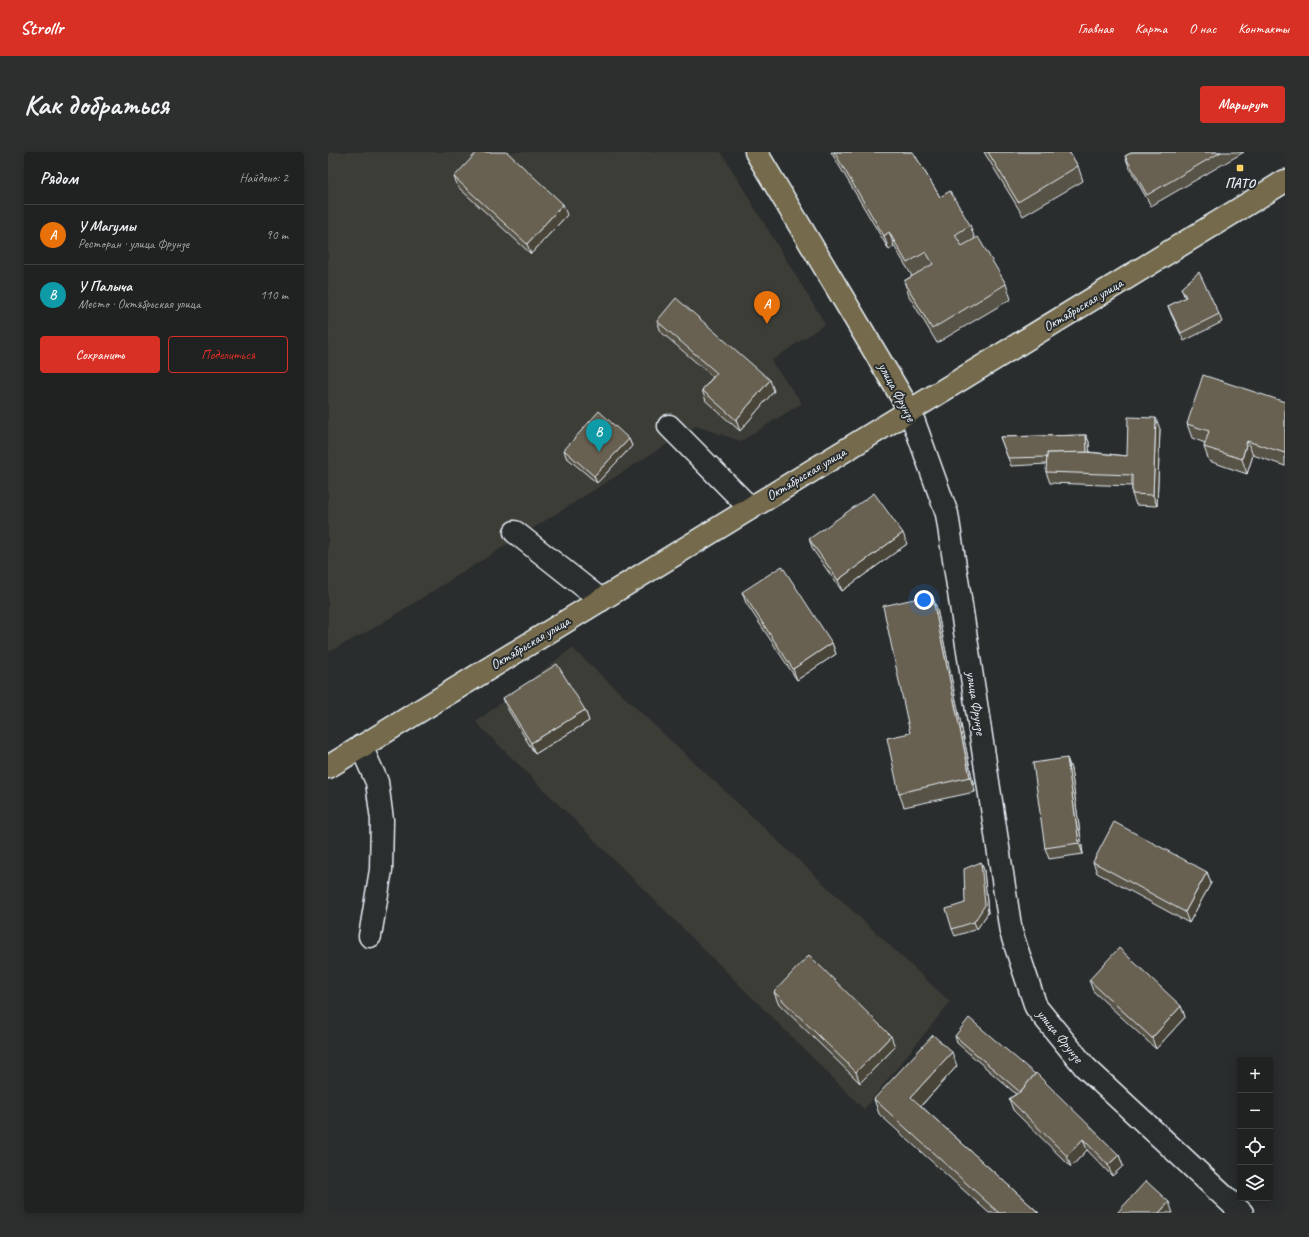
<!DOCTYPE html>
<html lang="ru">
<head>
<meta charset="utf-8">
<style>
  body { margin:0; font-family:Caveat,sans-serif; background:#2d2f2f; color:#f1f3f6 }
  .controls { position:absolute; right:12px; bottom:12px; display:grid; overflow:hidden; border-radius:4px; box-shadow:0 2px 10px #0003 }
  .controls button { width:36px; height:36px; display:grid; place-items:center; padding:0; border:0; border-bottom:1px solid #3d3f40; background:#202222; color:#f1f3f6; font:20px sans-serif }
  .you { position:absolute; left:596px; top:448px; width:14px; height:14px; margin:-10px; border:3px solid #fff; border-radius:50%; background:#1a73e8; box-shadow:0 0 0 6px #1a73e833 }
  .badge { display:grid; place-items:center; width:26px; height:26px; border-radius:50%; background:#d93025; color:#fff; font-size:13px; font-weight:700 }
  .pin { position:absolute; translate:-50% -33px; filter:drop-shadow(0 1px 2px #0008) }
  .pin::after { content:''; position:absolute; top:21px; width:14px; height:12px; background:inherit; clip-path:polygon(0 0,100% 0,50% 100%) }
  .list { margin:0; padding:0; list-style:none }
  h2 { display:flex; justify-content:space-between; align-items:center; height:52px; margin:0; padding:0 16px; font-size:17px }
  h2 small { font-size:13px; font-weight:400; color:#a2a4a5 }
  .list li { display:grid; grid-template-columns:26px 1fr auto; gap:12px; align-items:center; box-sizing:border-box; height:60px; padding:0 16px; border-top:1px solid #3d3f40 }
  .list b { display:block; font-size:15px; white-space:nowrap }
  .list p { margin:0; font-size:13px; white-space:nowrap; color:#a2a4a5 }
  .list em { font-size:13px; font-style:normal; color:#a2a4a5 }
  .actions { display:flex; gap:8px; padding:12px 16px }
  .actions a { flex:1; padding:9px 0; border:1px solid #d93025; border-radius:4px; text-align:center; font-size:14px; color:#d93025 }
  .actions .main { background:#d93025; color:#fff }
  .icon { flex:none; width:22px; height:22px; fill:none; stroke:currentColor; stroke-width:2; stroke-linecap:round; stroke-linejoin:round }
  .map { position:relative; flex:none; width:957px; height:1061px; overflow:hidden; border-radius:4px }
  header { display:flex; align-items:center; gap:24px; box-sizing:border-box; height:56px; padding:0 20px; background:#d93025; color:#fff }
  header strong { font-size:19px }
  nav { display:flex; gap:22px; margin-inline-start:auto; font-size:14px }
  .intro { display:flex; align-items:center; justify-content:space-between; box-sizing:border-box; height:96px; padding:0 24px }
  h1 { margin:0; font-size:28px }
  .button { padding:10px 18px; border-radius:4px; background:#d93025; color:#fff; font-size:14px; font-weight:700 }
  main { display:flex; gap:24px; padding:0 24px }
  aside { flex:1; background:#202222; border-radius:4px; box-shadow:0 2px 10px #0003 }
  .map>svg:first-child { display:block }
  .built { fill:#3d3d38 }
  .lines { fill:none; stroke-linecap:round; stroke-linejoin:round }
  .minor-casing { stroke:#e8f1f8; stroke-width:25 }
  .major-casing { stroke:#e8f1f8; stroke-width:25 }
  .minor { stroke:#2a2d2e; stroke-width:22 }
  .major { stroke:#756b4b; stroke-width:22 }
  .wall { fill:#595346; stroke:#e8f1f8 }
  .shaded-wall { fill:#494439; stroke:#e8f1f8 }
  .building { fill:#686151; stroke:#e8f1f8 }
  .poi-dot { fill:#ffd166; stroke:#2a2d2e; stroke-width:1.5 }
  .labels { text-anchor:middle; dominant-baseline:central; stroke-width:4; stroke-linejoin:round; paint-order:stroke }
  .poi-label { font-size:14px; font-weight:bold; fill:#e8f1f8; stroke:#2a2d2e }
  .street-label { font-size:14px; fill:#e8f1f8; stroke:#2a2d2e }
</style>
</head>
<body>
<header>
<strong>Strollr</strong>
<nav><a>Главная</a><a>Карта</a><a>О нас</a><a>Контакты</a></nav>
</header>
<div class="intro"><h1>Как добраться</h1><a class="button">Маршрут</a></div>
<main>
<aside>
<h2>Рядом<small>Найдено: 2</small></h2>
<ul class="list">
<li><span class="badge" style="background:#e8710a">A</span><div><b>У Магумы</b><p>Ресторан · улица Фрунзе</p></div><em>90 m</em></li>
<li><span class="badge" style="background:#0f9aa8">B</span><div><b>У Палыча</b><p>Место · Октябрьская улица</p></div><em>110 m</em></li>
</ul>
<div class="actions"><a class="main">Сохранить</a><a>Поделиться</a></div>
</aside>
<div class="map">
<svg width="957" height="1061" viewBox="0 0 957 1061">
  <rect width="100%" height="100%" fill="#2a2d2e"/>
  <filter id="ink" filterUnits="userSpaceOnUse"><feTurbulence type="fractalNoise" baseFrequency=".025" numOctaves="2"/><feDisplacementMap in="SourceGraphic" scale="8" xChannelSelector="R" yChannelSelector="G"/><feConvolveMatrix kernelMatrix="1 2 1 2 8 2 1 2 1" color-interpolation-filters="sRGB"/></filter>
  <g filter="url(#ink)">
    <g class="built">
      <polygon points="0,0 393,0 497,172 443,209 474,251 413,289 368,274 46,476 0,500"/>
      <polygon points="244,496 622,850 536,957 148,570"/>
    </g>
    <g class="lines">
      <g class="minor-casing">
        <g id="minor">
          <polyline points="582,259 619,362 683,780 708,855 757,915 914,1061"/>
          <polyline points="341,274 422,356"/>
          <polyline points="187,380 273,448"/>
          <polyline points="33,594 49,630 54,668 53,718 42,784"/>
        </g>
      </g>
      <g class="major-casing">
        <g id="major">
          <polyline points="428,0 582,259"/>
          <polyline points="0,615 957,29"/>
        </g>
      </g>
      <use href="#minor" class="minor"/>
      <use href="#major" class="major"/>
    </g>
    <g class="wall">
      <polygon points="503,0 585,0 612,45 642,73 647,87 678,132 683,147 609,191 581,144 576,129 584,124 566,94 561,98"/>
      <polygon points="656,0 741,0 750,14 755,29 695,64"/>
      <polygon points="805,0 916,0 823,54 801,15 797,4"/>
      <polygon points="126,25 239,63 203,102 130,35"/>
      <polygon points="853,136 891,162 894,170 856,189 843,162 840,154 857,146"/>
      <polygon points="329,169 446,239 412,279 378,249 374,238 385,225 333,180"/>
      <polygon points="957,250 957,314 925,303 919,322 881,309 876,295 877,291 864,286 859,272"/>
      <polygon points="832,277 829,354 808,353 804,342 804,334 722,331 718,320 719,312 683,314 672,285 758,283 761,290 761,300 799,304"/>
      <polygon points="301,287 304,294 269,331 238,305 236,298"/>
      <polygon points="481,387 579,392 514,439 485,398"/>
      <polygon points="414,440 504,491 508,502 469,528 418,451"/>
      <polygon points="604,443 609,457 647,640 576,655 571,641 582,581"/>
      <polygon points="175,546 257,558 261,569 207,602 179,556"/>
      <polygon points="739,606 743,617 755,702 721,707 717,696"/>
      <polygon points="653,710 656,718 660,761 649,777 627,784 624,777 637,751"/>
      <polygon points="765,710 879,720 883,731 861,771 769,721"/>
      <polygon points="761,828 853,854 857,865 828,897 765,839"/>
      <polygon points="446,840 567,895 532,931 450,851"/>
      <polygon points="627,884 791,1003 795,1014 784,1024 759,998 743,1015 685,958 681,947 688,942 629,891"/>
      <polygon points="629,914 593,954 711,1061 661,1061 551,962 546,947"/>
    </g>
    <g class="shaded-wall">
      <polygon points="235,52 239,63 203,102 199,92"/>
      <polygon points="561,80 566,94 561,98 556,84"/>
      <polygon points="442,228 446,239 412,279 408,268"/>
      <polygon points="828,266 832,277 829,354 825,343"/>
      <polygon points="758,283 761,290 762,311 759,303"/>
      <polygon points="301,287 304,294 269,331 266,324"/>
      <polygon points="919,289 925,303 919,322 914,307"/>
      <polygon points="575,381 579,392 514,439 510,428"/>
      <polygon points="604,443 609,457 647,640 642,625"/>
      <polygon points="504,491 508,502 469,528 465,517"/>
      <polygon points="257,558 261,569 207,602 203,591"/>
      <polygon points="739,606 743,617 755,702 751,691"/>
      <polygon points="653,710 656,718 660,761 649,777 646,770"/>
      <polygon points="879,720 883,731 861,771 857,760"/>
      <polygon points="853,854 857,865 828,897 824,886"/>
      <polygon points="563,884 567,895 532,931 528,920"/>
      <polygon points="624,900 629,914 588,959 583,945"/>
      <polygon points="755,987 759,998 743,1015 739,1004"/>
      <polygon points="791,1003 795,1014 784,1024 780,1013"/>
      <polygon points="841,1050 845,1061 831,1061"/>
    </g>
    <g class="building">
      <polygon points="149,0 179,0 235,52 199,92 126,25"/>
      <polygon points="506,0 585,0 612,45 622,39 642,73 627,83 634,94 650,85 678,132 604,177 576,129 605,112 598,100 579,111 561,80 556,84"/>
      <polygon points="660,0 741,0 750,14 690,50"/>
      <polygon points="805,0 893,0 819,43 797,4"/>
      <polygon points="871,120 891,162 853,181 840,154 858,145 853,136"/>
      <polygon points="348,146 442,228 408,268 374,238 389,221 329,169"/>
      <polygon points="875,223 957,250 957,301 919,289 914,307 876,295 881,279 859,272"/>
      <polygon points="271,259 301,287 266,324 236,298"/>
      <polygon points="800,265 828,266 825,343 804,342 804,323 718,320 719,301 758,300 799,304"/>
      <polygon points="758,283 759,300 719,301 719,305 680,306 672,285"/>
      <polygon points="546,341 575,381 510,428 481,387"/>
      <polygon points="454,414 504,491 465,517 414,440"/>
      <polygon points="604,443 642,625 571,641 559,586 582,581 555,454"/>
      <polygon points="229,512 257,558 203,591 175,546"/>
      <polygon points="739,606 751,691 717,696 705,611"/>
      <polygon points="786,670 879,720 857,760 765,710"/>
      <polygon points="653,710 657,753 646,770 624,777 618,757 637,751 636,717"/>
      <polygon points="791,796 853,854 824,886 761,828"/>
      <polygon points="481,803 563,884 528,920 446,840"/>
      <polygon points="641,866 707,922 692,940 627,884"/>
      <polygon points="605,883 624,900 583,945 711,1061 671,1061 546,947"/>
      <polygon points="708,921 791,1003 780,1013 755,987 739,1004 681,947 693,939"/>
      <polygon points="818,1029 841,1050 831,1061 789,1061"/>
    </g>
  </g>
  <rect class="poi-dot" x="908" y="12" width="8" height="8" rx="2"/>
  <g class="labels">
    <g class="poi-label">
      <text x="912" y="31">ПАТО</text>
    </g>
    <g class="street-label">
      <text transform="translate(755 153) rotate(-31)">Октябрьская улица</text>
      <text transform="translate(569 240) rotate(62)">улица Фрунзе</text>
      <text transform="translate(478 322) rotate(-31)">Октябрьская улица</text>
      <text transform="translate(202 491) rotate(-31)">Октябрьская улица</text>
      <text transform="translate(648 551) rotate(81)">улица Фрунзе</text>
      <text transform="translate(732 884) rotate(51)">улица Фрунзе</text>
    </g>
  </g>
</svg>
<div class="controls">
<button>+</button>
<button>−</button>
<button><svg class="icon" aria-label="locate" viewBox="0 0 24 24"><circle cx="12" cy="12" r="6"/><path d="M12 2v4M12 18v4M2 12h4M18 12h4"/></svg></button>
<button><svg class="icon" aria-label="layers" viewBox="0 0 24 24"><path d="M12 4l9 5-9 5-9-5zM3 14l9 5 9-5"/></svg></button>
</div>
<div class="you"></div>
<div class="pin badge" style="left:439px;top:172px;background:#e8710a">A</div>
<div class="pin badge" style="left:271px;top:300px;background:#0f9aa8">B</div>
</div>
</main>
</body>
</html>
